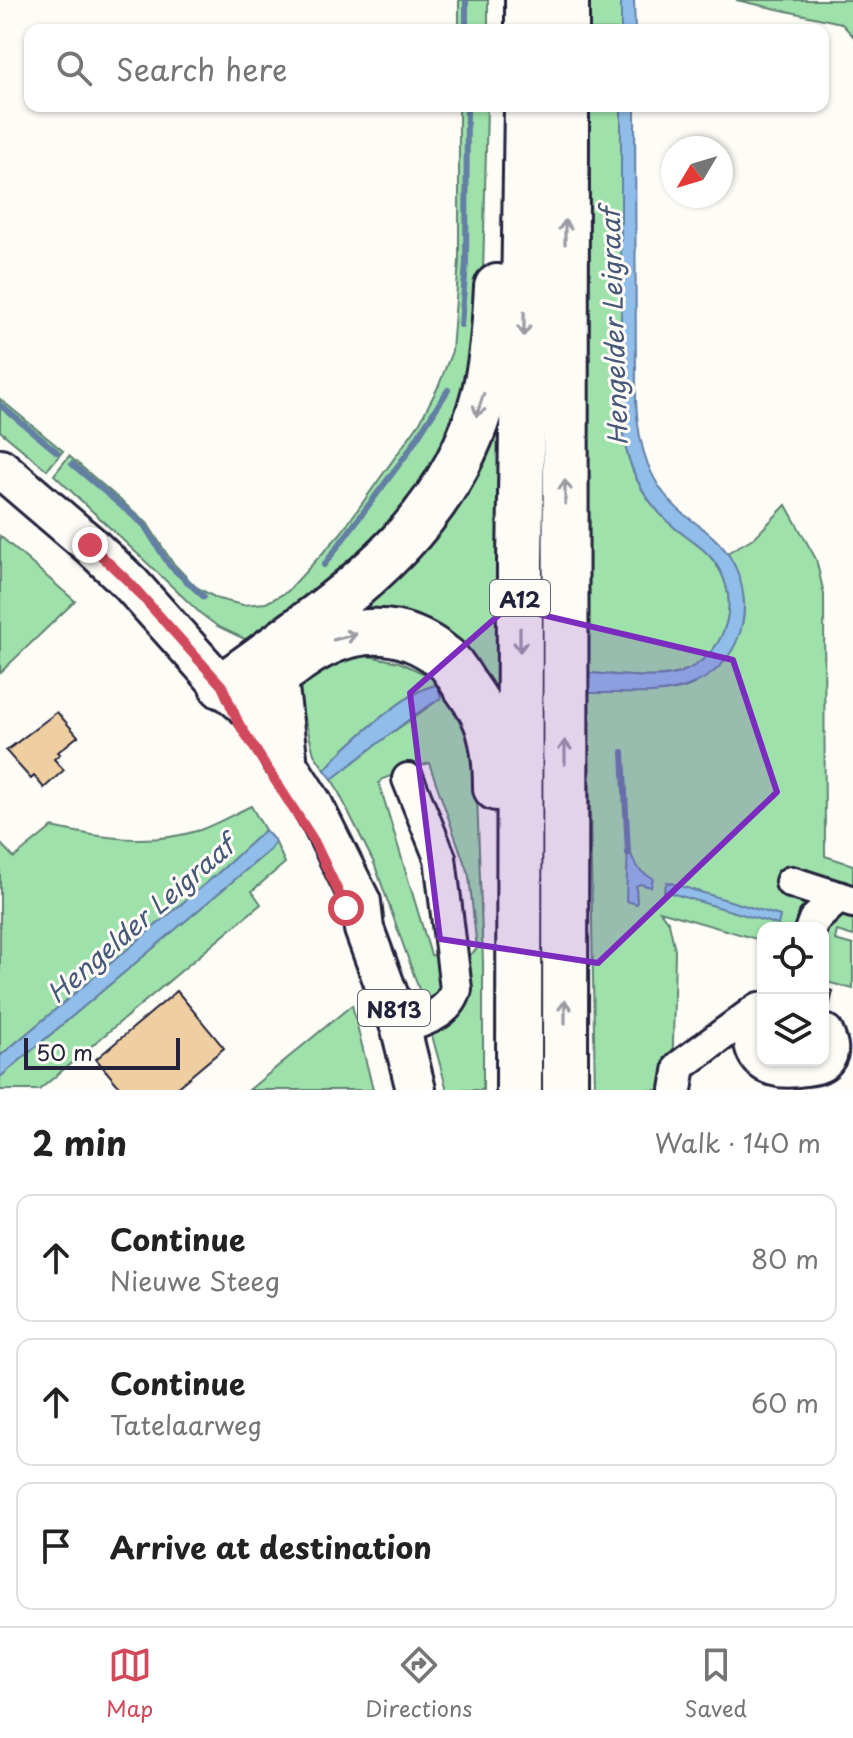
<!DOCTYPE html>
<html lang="en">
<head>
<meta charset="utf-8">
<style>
  body { margin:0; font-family:"Playpen Sans",sans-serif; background:#f6f6f6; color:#222 }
  .controls { position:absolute; right:24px; bottom:24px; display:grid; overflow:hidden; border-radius:16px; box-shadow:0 2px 6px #0004 }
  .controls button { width:72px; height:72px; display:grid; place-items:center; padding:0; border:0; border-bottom:2px solid #e0e0e0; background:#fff; color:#222; font:40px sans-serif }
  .compass { position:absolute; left:661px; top:136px; width:72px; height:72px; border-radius:50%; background:#fff; box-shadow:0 2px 6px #0004; rotate:232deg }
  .scale { position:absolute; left:24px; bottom:20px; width:156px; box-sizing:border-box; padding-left:8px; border:4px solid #22223b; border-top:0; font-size:22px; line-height:28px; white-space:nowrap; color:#22223b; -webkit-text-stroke:6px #fdfcf7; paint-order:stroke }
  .stop { position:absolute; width:24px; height:24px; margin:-18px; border:6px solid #d1495b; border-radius:50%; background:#fff }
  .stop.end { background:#d1495b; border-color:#fff; box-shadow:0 2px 8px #0008 }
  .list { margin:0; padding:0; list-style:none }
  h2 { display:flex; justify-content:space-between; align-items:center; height:104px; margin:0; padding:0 32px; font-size:34px }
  h2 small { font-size:26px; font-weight:400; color:#767676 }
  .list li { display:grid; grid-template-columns:52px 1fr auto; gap:24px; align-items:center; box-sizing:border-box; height:128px; margin:0 16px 16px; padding:0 16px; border:2px solid #e0e0e0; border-radius:16px }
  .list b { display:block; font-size:30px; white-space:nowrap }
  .list p { margin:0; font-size:26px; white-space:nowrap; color:#767676 }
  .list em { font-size:26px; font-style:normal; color:#767676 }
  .icon { flex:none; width:44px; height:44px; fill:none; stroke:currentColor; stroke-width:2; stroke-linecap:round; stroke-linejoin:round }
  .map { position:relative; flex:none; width:853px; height:1090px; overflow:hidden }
  .search { position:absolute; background:#fff; box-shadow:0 2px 6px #0004; left:24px; right:24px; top:24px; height:88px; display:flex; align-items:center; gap:20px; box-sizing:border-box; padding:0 28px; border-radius:16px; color:#767676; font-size:30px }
  .sheet { height:536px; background:#fff }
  nav { display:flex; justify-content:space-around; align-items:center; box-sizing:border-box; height:112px; border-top:2px solid #e0e0e0; background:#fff; font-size:22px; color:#767676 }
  nav a { display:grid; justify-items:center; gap:4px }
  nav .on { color:#d1495b }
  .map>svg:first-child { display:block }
  .green { fill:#9fe1ab; stroke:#608273; stroke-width:2; fill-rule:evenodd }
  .water { fill:#90bde9; stroke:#647fa3; stroke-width:2 }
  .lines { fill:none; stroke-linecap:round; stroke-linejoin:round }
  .stream { stroke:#647fa3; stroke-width:6 }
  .building { fill:#efcfa1; stroke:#22223b; stroke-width:2 }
  .minor-casing { stroke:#22223b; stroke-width:36 }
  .major-casing { stroke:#22223b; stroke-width:44 }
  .highway-casing { stroke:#22223b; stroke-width:50 }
  .minor { stroke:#fdfcf7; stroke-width:30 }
  .major { stroke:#fdfcf7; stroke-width:38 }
  .highway { stroke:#fdfcf7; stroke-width:44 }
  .oneway { stroke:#9a9aa2 }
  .route { stroke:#d1495b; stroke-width:10 }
  .marked { fill:#7b2cbf; fill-opacity:0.2; stroke:#7b2cbf; stroke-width:6; stroke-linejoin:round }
  .labels { text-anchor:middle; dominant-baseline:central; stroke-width:6; stroke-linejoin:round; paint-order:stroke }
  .shield { fill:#fdfcf7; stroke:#646373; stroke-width:2 }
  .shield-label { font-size:22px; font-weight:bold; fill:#22223b }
  .water-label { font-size:26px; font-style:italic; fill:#485878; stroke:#fdfcf7 }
</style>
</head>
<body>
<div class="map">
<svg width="853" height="1090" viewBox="0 0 853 1090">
  <rect width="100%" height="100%" fill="#fdfcf7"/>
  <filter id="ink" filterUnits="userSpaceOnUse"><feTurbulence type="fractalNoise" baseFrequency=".0125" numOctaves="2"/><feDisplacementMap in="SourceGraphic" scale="16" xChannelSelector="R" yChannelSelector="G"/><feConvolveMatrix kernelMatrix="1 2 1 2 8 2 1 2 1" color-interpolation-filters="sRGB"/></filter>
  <g filter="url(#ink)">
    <g class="green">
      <rect x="459" y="0" width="29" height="30"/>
      <rect x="588" y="0" width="33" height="30"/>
      <polygon points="736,0 853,0 853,36 841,23"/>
      <polygon points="459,106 487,106 482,317 455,432 392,529 251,642 217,626 200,613 54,475 69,456 147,523 172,562 196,587 218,599 243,605 266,603 287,592 341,533 420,422 439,385 452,351 459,260"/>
      <path d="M588,106H621V423C627,466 641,499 675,528C689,539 706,549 716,564C743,603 725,658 679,673C656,681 613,674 588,673Z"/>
      <polygon points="504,353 505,738 482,689 331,630"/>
      <polygon points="0,399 63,451 47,470 0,431"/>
      <path d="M786,505L816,559L824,594L825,856L853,865V890L808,900L800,928H763V941L660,911L669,923L675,950L672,1090H595L588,693C617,692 660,696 687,687C699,683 708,673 717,665C752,632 750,593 727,553L755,537Z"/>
      <polygon points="0,536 75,601 0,673"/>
      <path d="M368,656L399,662L440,681L461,716L472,749L477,795L483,962V1090H447L420,992L374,863L332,779L369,749L441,698L438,685C412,686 342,748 325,770L314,754L305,720L291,695C317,669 332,663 368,656ZM429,763L469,876L477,949L464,960L431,955L379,783L382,779Z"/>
      <path d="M251,806L265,830L216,875L0,1056V843L14,858L52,827C101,838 150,846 200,830C217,824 234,814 251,806Z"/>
      <polygon points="275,841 285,863 252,891 261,904 39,1090 0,1090 0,1077 271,849"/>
      <polygon points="853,914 853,936 837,931 835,940 853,945 853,989 823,981 823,928 837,916"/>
      <polygon points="352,1005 373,1090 249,1090"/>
    </g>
    <g class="water">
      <polygon points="621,0 634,0 635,30 621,30"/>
      <path d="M621,106H635L636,401C638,446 649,486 685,515C701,527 719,539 730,557C759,605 742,669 685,687C656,697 618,692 588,693V673C613,674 656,681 679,673C725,658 743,603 716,564C706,549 689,539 675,528C641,499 627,466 621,423Z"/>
      <path d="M438,685L441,698L416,714L332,779L325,770C342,748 412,686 438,685Z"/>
      <polygon points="265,830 275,841 271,849 0,1077 0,1056 216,875"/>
      <path d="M628,845C634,862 635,871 653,878L651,887L640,884L636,886L637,904L626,901Z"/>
      <polygon points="667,882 780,916 778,925 664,891"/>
    </g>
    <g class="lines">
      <g class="stream">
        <polyline points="466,0 466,30"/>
        <polyline points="461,325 466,263 467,106"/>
        <polyline points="0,405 57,452"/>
        <polyline points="72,464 144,525 169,565 204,597"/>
        <polyline points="324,565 406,455 448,390"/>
        <polyline points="623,752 628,853"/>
      </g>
    </g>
    <g class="building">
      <polygon points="57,712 78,736 58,752 60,754 54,759 64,770 44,788 34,776 31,779 6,751"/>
      <polygon points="825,989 833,991 829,1007 823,1005"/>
      <polygon points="177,991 224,1048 174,1090 122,1090 96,1059"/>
    </g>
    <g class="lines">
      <g class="minor-casing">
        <g id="minor">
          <polyline points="791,882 853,902"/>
          <polyline points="811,928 814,920 839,897"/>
          <path d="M752,1013C742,1057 761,1078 805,1070C814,1069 822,1068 828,1061C836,1051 831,1041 827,1031"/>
          <path d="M401,1029C424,1020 449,1015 456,989L440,858L408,779"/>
          <polyline points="676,1090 680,1066 759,1008"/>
        </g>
      </g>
      <g class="major-casing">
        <polyline id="major" points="0,468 90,545 130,583 222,686 254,713 261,723 312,803 361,902 364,929 401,1029 416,1090"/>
      </g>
      <g class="highway-casing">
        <g id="highway">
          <polyline points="528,30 528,0"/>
          <polyline points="566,30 566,0"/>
          <path d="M289,667C338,628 394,616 446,659C453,665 459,676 464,684C474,698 486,715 490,733C495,751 496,769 496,788"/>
          <polyline points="275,679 284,757"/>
          <path d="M222,686C333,604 450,535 485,391C493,357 495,322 497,287"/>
          <polyline points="519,1090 520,562 527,106"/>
          <polyline points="565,1090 566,106"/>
        </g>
      </g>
      <use href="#minor" class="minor"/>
      <use href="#major" class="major"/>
      <use href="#highway" class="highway"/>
    </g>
    <defs><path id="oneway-shaft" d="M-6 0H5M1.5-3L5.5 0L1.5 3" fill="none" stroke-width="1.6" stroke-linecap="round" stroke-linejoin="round" transform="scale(2)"/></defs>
    <g class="oneway">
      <use href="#oneway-shaft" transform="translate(565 232) rotate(-90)"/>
      <use href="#oneway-shaft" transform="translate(524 324) rotate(91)"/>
      <use href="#oneway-shaft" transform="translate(480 405) rotate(108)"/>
      <use href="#oneway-shaft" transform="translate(565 492) rotate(-90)"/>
      <use href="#oneway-shaft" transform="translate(345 637) rotate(-14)"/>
      <use href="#oneway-shaft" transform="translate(520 640) rotate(90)"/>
      <use href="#oneway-shaft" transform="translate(565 752) rotate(-90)"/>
      <use href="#oneway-shaft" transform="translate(565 1012) rotate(-90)"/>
    </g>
  </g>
  <g class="lines" filter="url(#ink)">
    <polyline class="route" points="90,545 130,583 222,686 239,724 314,841 346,908"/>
  </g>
  <path class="marked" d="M508,607L733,660L777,792L598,963L440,939L410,693Z"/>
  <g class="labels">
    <g class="shield">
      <rect x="490" y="580" width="60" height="36" rx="6"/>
      <rect x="358" y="990" width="72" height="36" rx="6"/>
    </g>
    <g class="shield-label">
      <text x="520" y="598">A12</text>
      <text x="394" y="1008">N813</text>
    </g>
    <g class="water-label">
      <text transform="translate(613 327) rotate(-92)">Hengelder Leigraaf</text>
      <text transform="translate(140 919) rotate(-41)">Hengelder Leigraaf</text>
    </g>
  </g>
</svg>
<div class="controls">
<button><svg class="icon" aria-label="locate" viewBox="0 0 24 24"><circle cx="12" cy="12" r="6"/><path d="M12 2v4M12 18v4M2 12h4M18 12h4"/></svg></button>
<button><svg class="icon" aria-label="layers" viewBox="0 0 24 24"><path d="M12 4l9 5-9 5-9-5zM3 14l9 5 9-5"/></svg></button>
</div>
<svg class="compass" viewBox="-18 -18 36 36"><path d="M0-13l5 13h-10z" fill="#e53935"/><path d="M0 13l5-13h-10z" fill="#767676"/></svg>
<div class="scale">50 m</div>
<div class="stop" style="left:346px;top:908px"></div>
<div class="stop end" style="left:90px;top:545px"></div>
<div class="search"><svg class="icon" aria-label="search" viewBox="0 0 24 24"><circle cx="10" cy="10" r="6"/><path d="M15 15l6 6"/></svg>Search here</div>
</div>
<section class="sheet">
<h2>2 min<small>Walk · 140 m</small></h2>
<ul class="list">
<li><svg class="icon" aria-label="ahead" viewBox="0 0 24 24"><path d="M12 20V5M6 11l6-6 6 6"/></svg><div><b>Continue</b><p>Nieuwe Steeg</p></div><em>80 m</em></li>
<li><svg class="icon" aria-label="ahead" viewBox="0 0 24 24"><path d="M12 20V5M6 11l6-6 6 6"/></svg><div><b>Continue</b><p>Tatelaarweg</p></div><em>60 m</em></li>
<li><svg class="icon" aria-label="arrive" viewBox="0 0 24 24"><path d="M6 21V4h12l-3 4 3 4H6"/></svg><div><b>Arrive at destination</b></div></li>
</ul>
</section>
<nav>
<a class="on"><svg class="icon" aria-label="map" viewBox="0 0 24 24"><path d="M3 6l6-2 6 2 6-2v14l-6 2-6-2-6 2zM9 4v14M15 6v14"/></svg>Map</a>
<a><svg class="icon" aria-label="directions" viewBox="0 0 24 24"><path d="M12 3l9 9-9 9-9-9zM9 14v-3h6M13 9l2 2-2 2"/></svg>Directions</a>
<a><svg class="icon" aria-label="saved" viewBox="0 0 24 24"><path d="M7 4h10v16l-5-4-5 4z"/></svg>Saved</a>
</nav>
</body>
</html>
